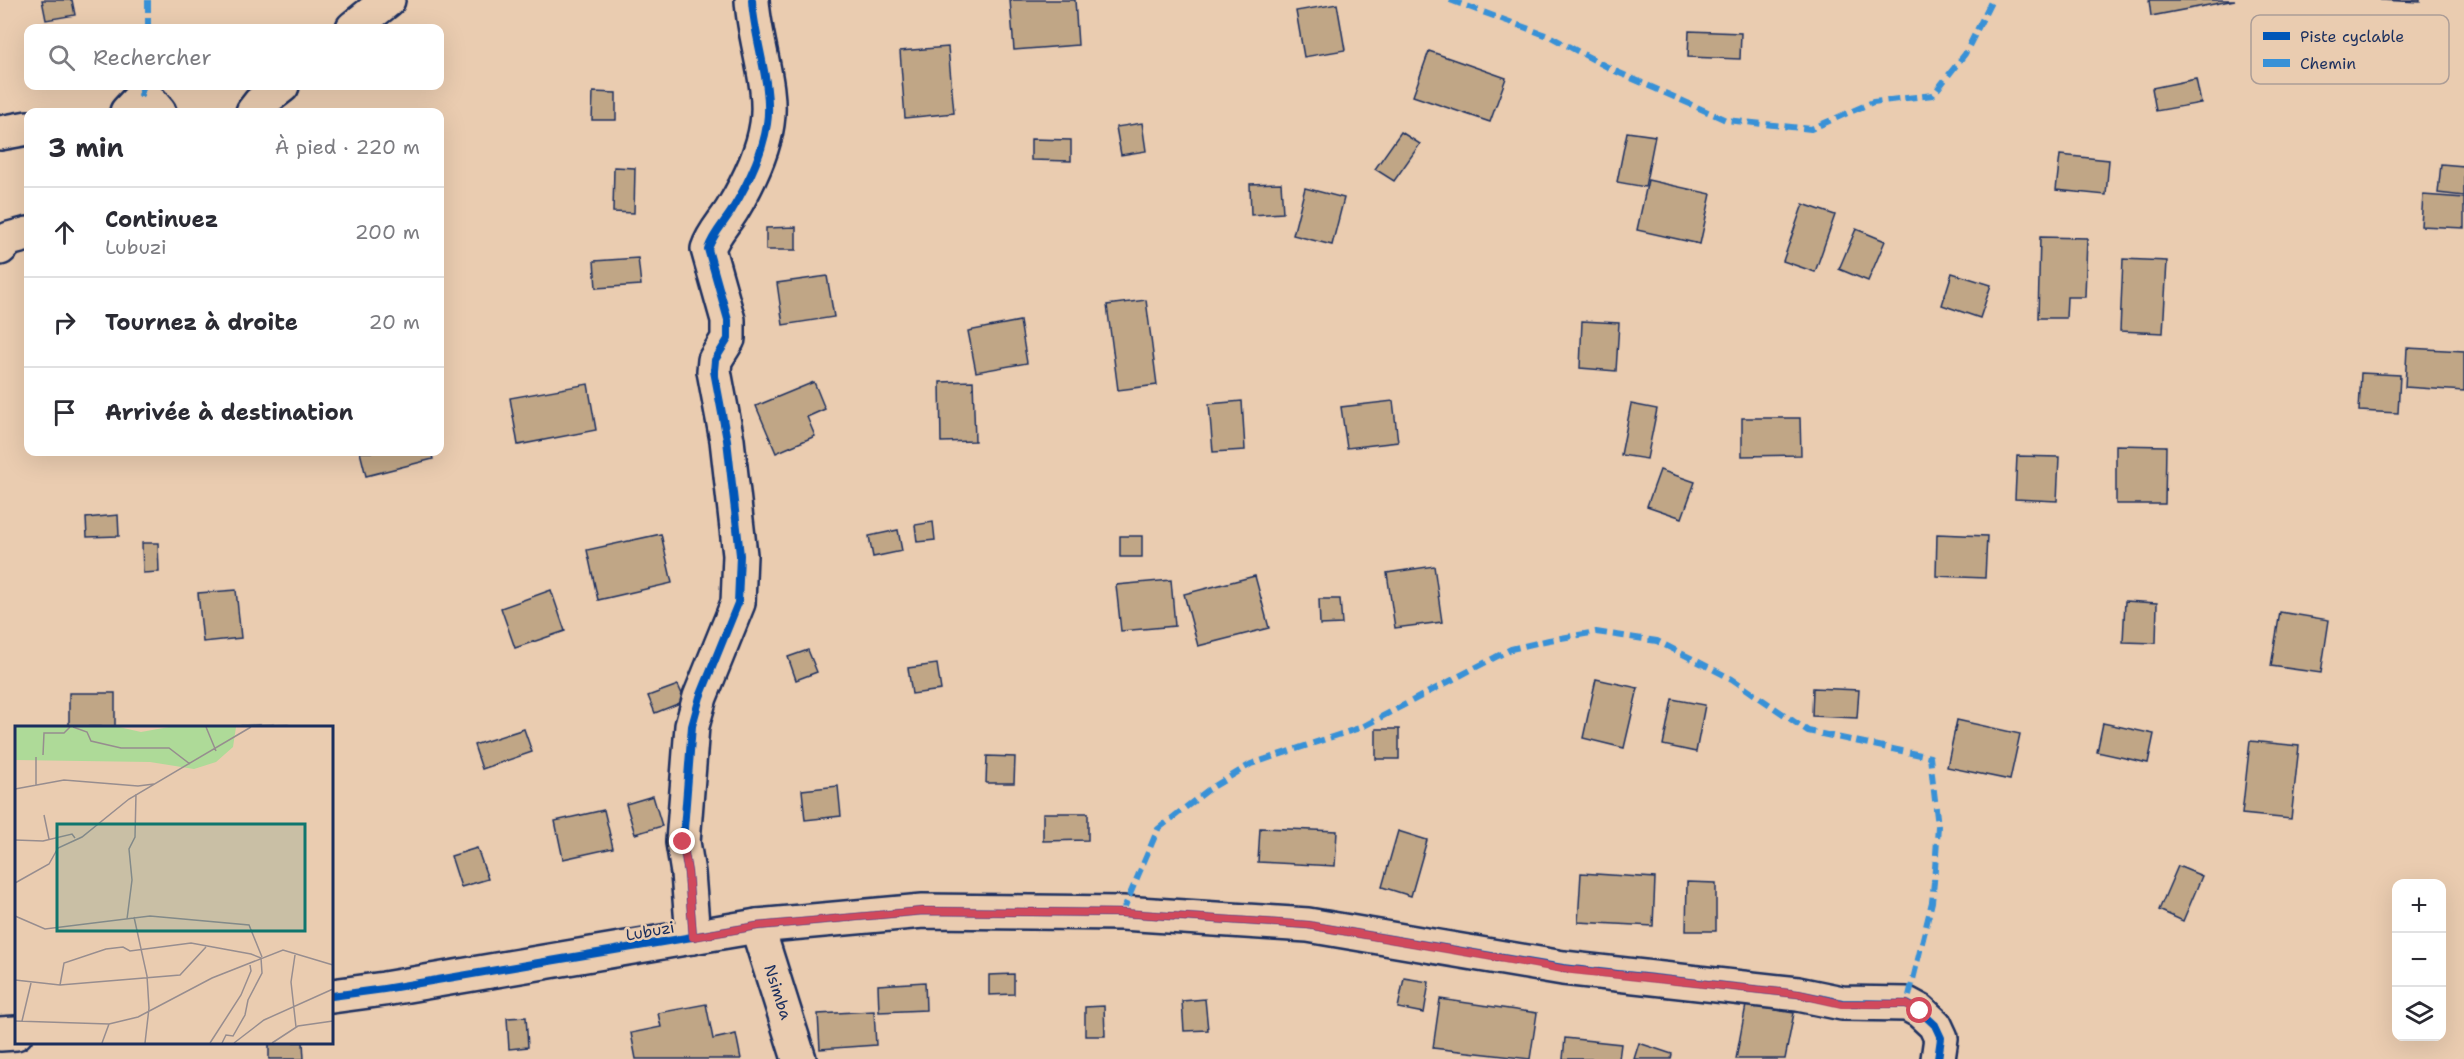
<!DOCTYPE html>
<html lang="fr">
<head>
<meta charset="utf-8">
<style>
  body { margin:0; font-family:"Shantell Sans",sans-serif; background:#f7f7f7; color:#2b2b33 }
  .controls { position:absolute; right:18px; bottom:18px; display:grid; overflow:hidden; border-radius:12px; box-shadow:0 6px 24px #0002 }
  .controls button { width:54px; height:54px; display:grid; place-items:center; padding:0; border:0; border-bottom:2px solid #e1e1e2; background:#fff; color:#2b2b33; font:30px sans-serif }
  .stop { position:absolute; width:18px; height:18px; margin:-14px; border:4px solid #d1495b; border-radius:50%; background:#fff }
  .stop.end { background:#d1495b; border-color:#fff; box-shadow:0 2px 6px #0008 }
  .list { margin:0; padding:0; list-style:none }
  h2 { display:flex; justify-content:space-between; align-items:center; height:78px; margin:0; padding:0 24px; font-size:26px }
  h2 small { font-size:20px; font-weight:400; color:#7c7c81 }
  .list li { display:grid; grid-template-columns:39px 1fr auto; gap:18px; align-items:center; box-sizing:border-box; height:90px; padding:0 24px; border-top:2px solid #e1e1e2 }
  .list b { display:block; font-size:22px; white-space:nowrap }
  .list p { margin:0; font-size:20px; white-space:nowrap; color:#7c7c81 }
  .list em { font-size:20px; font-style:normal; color:#7c7c81 }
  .icon { flex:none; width:33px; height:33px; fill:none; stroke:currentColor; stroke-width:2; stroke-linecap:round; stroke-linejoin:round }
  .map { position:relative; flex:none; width:2464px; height:1059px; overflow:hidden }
  .search { position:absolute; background:#fff; box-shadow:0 6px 24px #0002; left:24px; top:24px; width:420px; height:66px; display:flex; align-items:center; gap:15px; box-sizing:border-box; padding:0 21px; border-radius:12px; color:#7c7c81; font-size:22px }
  .panel { position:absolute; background:#fff; box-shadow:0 6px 24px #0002; left:24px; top:108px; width:420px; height:348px; border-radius:12px }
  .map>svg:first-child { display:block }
  .building { fill:#c0a686; stroke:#1b2f5e; stroke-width:1.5 }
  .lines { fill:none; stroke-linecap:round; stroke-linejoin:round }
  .minor-casing { stroke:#1b2f5e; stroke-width:38 }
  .minor { stroke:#eaccb0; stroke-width:33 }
  .quiet { stroke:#3891d7; stroke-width:6; stroke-dasharray:12 6; stroke-linecap:butt }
  .cycleway-casing { stroke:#eaccb0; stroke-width:11 }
  .cycleway { stroke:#0057b8; stroke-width:8 }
  .route { stroke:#d1495b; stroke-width:8 }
  .labels { text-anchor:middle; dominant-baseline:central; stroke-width:5; stroke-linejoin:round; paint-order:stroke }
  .street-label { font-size:16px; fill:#1b2f5e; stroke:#eaccb0 }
  .inset-road { fill:none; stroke:#978d8f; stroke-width:1.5 }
  .view { fill:#0f766e; fill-opacity:0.15; stroke:#0f766e; stroke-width:3 }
  .inset-edge { fill:none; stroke:#1b2f5e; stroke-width:3 }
  .key { fill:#eaccb0; stroke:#ac9d97; stroke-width:1.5 }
  .key-label { font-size:16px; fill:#1b2f5e }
</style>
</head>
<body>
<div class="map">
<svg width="2464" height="1059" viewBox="0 0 2464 1059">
  <rect width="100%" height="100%" fill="#eaccb0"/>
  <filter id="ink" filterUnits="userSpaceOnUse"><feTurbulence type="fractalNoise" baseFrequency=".0167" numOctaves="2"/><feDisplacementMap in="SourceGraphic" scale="12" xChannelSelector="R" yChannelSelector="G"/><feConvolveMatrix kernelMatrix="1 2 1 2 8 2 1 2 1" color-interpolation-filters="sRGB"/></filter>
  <g filter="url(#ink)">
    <g class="building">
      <polygon points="42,0 72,0 75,15 46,20"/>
      <polygon points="1010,0 1075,0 1078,45 1014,50"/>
      <polygon points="2149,0 2235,0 2151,16"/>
      <polygon points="2380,0 2420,0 2420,2"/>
      <polygon points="1337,4 1345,50 1304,57 1296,11"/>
      <polygon points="1689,31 1741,33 1740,59 1688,57"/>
      <polygon points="948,47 954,113 905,118 900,51"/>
      <polygon points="1429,51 1506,78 1490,122 1413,96"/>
      <polygon points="2196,79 2201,103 2156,111 2152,88"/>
      <polygon points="593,92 616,93 616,120 592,120"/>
      <polygon points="1142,123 1146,151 1121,155 1116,127"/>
      <polygon points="1401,132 1420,144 1394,181 1375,169"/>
      <polygon points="1627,132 1655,136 1645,187 1617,182"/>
      <polygon points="1031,139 1071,140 1071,161 1031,160"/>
      <polygon points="2060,155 2109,160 2106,195 2056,190"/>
      <polygon points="2441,164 2464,166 2464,196 2438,193"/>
      <polygon points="614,167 635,168 634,213 613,212"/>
      <polygon points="1648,180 1711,194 1700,244 1637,230"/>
      <polygon points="1281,183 1283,213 1251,215 1250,184"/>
      <polygon points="1305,188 1344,198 1332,245 1293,235"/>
      <polygon points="2423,195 2464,198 2464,228 2421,226"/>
      <polygon points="1803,204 1835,215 1815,272 1783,261"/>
      <polygon points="796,227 796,250 766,250 766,228"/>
      <polygon points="1856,229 1885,241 1868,281 1839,269"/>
      <polygon points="2040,237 2087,238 2085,297 2067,297 2066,318 2038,318"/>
      <polygon points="638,258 641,285 596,288 594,261"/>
      <polygon points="2123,259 2167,261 2163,333 2120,331"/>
      <polygon points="1952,273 1991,285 1980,318 1942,305"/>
      <polygon points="827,276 834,317 783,325 777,283"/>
      <polygon points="1146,300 1157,385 1118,390 1107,305"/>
      <polygon points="1020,321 1027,363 976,372 968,331"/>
      <polygon points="1582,321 1619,323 1616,371 1580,368"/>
      <polygon points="2407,348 2464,351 2464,391 2405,387"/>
      <polygon points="2361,373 2400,375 2398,413 2359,411"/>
      <polygon points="973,381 975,441 941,442 940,382"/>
      <polygon points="814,382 825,409 807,417 815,436 776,453 756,406"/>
      <polygon points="588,384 596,430 518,445 510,398"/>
      <polygon points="1242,401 1245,450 1213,452 1209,404"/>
      <polygon points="1393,401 1398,442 1347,448 1341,407"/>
      <polygon points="1631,404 1657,409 1647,459 1621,455"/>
      <polygon points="1742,418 1800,418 1801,455 1742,456"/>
      <polygon points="2116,445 2166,446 2165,504 2116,504"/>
      <polygon points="360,452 431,452 433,459 366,476"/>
      <polygon points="2017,456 2059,457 2057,501 2015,499"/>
      <polygon points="1660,470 1695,482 1682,518 1647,506"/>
      <polygon points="118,515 119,536 87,537 86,518"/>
      <polygon points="933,522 935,540 917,542 915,525"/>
      <polygon points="898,530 902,551 873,557 869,536"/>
      <polygon points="661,534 672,583 598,600 587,550"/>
      <polygon points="1937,534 1987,536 1985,578 1936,576"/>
      <rect x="1120" y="536" width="22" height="21"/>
      <polygon points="142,543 158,543 159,572 143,573"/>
      <polygon points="1434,566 1442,622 1395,628 1387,573"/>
      <polygon points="1255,576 1269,628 1198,646 1184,594"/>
      <polygon points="1171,580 1175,626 1121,631 1116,585"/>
      <polygon points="236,590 241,638 203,642 198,593"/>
      <polygon points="551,590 565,631 515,648 501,608"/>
      <polygon points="1319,599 1340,599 1342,624 1320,625"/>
      <polygon points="2125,601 2157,603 2156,643 2123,642"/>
      <polygon points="2280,612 2329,620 2321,673 2271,666"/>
      <polygon points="808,650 817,672 796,680 788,657"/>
      <polygon points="937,664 941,690 912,694 908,668"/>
      <polygon points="1596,679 1638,688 1624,748 1583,738"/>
      <polygon points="678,685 685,701 655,713 648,696"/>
      <polygon points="1813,688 1859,690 1857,718 1812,716"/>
      <rect x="69" y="693" width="46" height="34"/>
      <polygon points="1672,699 1705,705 1696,752 1663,745"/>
      <polygon points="1957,720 2020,734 2010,780 1947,767"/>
      <polygon points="2103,723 2154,734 2148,763 2097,752"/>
      <polygon points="288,724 288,728 241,728 241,726"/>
      <polygon points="524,729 532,752 482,769 474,745"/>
      <rect x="1376" y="729" width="23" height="30"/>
      <polygon points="2250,741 2299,746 2291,819 2242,814"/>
      <polygon points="987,756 1015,757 1014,783 986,783"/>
      <polygon points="838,786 841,816 805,820 802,790"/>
      <polygon points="653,796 662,826 635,834 626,804"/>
      <polygon points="604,810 613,848 563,859 555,821"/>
      <polygon points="1043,813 1088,813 1088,840 1043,841"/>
      <polygon points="1260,828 1337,831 1335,866 1258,862"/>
      <polygon points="1398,831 1427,840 1411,896 1382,887"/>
      <polygon points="477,848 488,879 461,887 451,856"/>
      <polygon points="2178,866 2202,876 2183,921 2159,910"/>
      <polygon points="1581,873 1655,878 1653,926 1578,922"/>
      <polygon points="1687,882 1716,883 1716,931 1686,931"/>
      <polygon points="1014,974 1014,994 989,995 989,975"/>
      <polygon points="1404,978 1429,982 1424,1013 1398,1008"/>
      <polygon points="925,982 926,1010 879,1012 878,985"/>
      <polygon points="1205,999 1208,1030 1184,1031 1182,1001"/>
      <polygon points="1440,999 1537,1013 1530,1059 1433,1048"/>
      <polygon points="706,1004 713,1039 736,1034 741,1059 636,1059 631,1033 661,1027 658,1013"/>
      <polygon points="1746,1005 1794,1013 1785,1059 1736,1059"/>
      <polygon points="1104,1006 1105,1036 1085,1036 1085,1007"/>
      <polygon points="874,1011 876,1045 820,1049 818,1014"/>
      <polygon points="526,1017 528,1047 509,1049 507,1018"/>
      <polygon points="1565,1038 1621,1044 1619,1059 1563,1059"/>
      <polygon points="269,1042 303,1042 304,1059 269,1059"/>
      <polygon points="1639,1043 1672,1054 1671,1059 1634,1059"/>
    </g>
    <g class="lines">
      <g class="minor-casing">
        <g id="minor">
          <polyline points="353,28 388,0"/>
          <polyline points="127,112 141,97 148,99 159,112"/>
          <polyline points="253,112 260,103 282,86"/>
          <polyline points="0,133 28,128"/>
          <polyline points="0,248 9,239 28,234"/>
          <polyline points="757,926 799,1059"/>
          <path d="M693,937L688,873L683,842L692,726L700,697L738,603L740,555L727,440L714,371L715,360L728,339V320L708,249C713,234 724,223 732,210C747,185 763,152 767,124C773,86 754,40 752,0"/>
          <polyline points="332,996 384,989 757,926 923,911 1122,913 1308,925 1563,968 1798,994 1842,1003 1907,1004 1920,1011 1935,1025 1941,1038 1938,1059"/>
          <polyline points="0,1034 16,1033"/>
        </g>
      </g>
      <use href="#minor" class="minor"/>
      <g class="quiet">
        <polyline points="148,0 148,28"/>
        <polyline points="1450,0 1551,37 1613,70 1726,120 1811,129 1873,102 1933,95 1965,54 1992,0"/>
        <polyline points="141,97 142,86"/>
        <polyline points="1122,913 1158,829 1208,790 1251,764 1362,727 1511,649 1549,640 1596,632 1657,641 1732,679 1808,731 1930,757 1938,826 1934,882 1932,902 1907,1004"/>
      </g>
      <g class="cycleway-casing">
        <g id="cycleway">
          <path d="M693,937L688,873L683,842L692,726L700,697L738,603L740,555L727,440L714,371L715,360L728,339V320L708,249C713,234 724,223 732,210C747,185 763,152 767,124C773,86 754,40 752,0"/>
          <polyline points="332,996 384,989 757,926 923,911 1122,913 1308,925 1563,968 1798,994 1842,1003 1907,1004 1920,1011 1935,1025 1941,1038 1938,1059"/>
        </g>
      </g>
      <use href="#cycleway" class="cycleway"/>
    </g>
  </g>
  <g class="lines" filter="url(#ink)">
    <polyline class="route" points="683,842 688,873 693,937 757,926 923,911 1122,913 1308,925 1563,969 1798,994 1842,1004 1906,1004 1920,1011"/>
  </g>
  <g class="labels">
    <g class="street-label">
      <text transform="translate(650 931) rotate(-10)">Lubuzi</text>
      <text transform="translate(778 992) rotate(72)">Nsimba</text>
    </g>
  </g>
  <g transform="translate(15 726)">
    <rect width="318" height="318" fill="#eaccb0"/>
    <path d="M0,1H104L126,6L154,1H221L218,21L201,36L179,43L135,36L0,34Z" fill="#aeda98"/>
    <path class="inset-road" d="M58,1L72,6L76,15L106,22H154L175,38M191,1L201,25M28,29L29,7H49L55,1M21,31V59M0,63L49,54L123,60L139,58M29,89L34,113M0,114L28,115L57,108L60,112M0,157L34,138L43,122L67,111L114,73L236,1M0,190L30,203L135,190L234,199L247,231M119,191L132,250L134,282L130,317M112,193L117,154L114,123L120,111L121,68M280,229L276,256L281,301M0,254L45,259L165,249L191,221M45,259L49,237L91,223L108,221L115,225L176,217L236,228L246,232L247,247L233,274L230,289L218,310L211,309L207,317M0,295L94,298L123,291L197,252L268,224L318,239M7,295L16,257M87,317L94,298M195,317L226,269L236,245L235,239M219,317L249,294L318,263M257,317L283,300L318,295"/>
    <path class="view" d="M42,98H290V205H42Z"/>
    <rect width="318" height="318" class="inset-edge"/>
  </g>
  <rect x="2251" y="15" width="198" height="69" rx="9" class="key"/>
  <rect x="2263" y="32" width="27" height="8" fill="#0057b8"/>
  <rect x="2263" y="59" width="27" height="8" fill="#3891d7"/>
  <g class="key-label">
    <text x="2300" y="42">Piste cyclable</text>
    <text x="2300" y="69">Chemin</text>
  </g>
</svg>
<div class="controls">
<button>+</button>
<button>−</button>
<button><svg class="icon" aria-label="layers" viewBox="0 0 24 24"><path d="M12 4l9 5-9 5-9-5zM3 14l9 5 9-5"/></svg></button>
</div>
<div class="stop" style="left:1920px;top:1011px"></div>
<div class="stop end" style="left:683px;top:842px"></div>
<div class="search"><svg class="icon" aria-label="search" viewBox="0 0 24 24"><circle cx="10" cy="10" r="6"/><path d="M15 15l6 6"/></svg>Rechercher</div>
<section class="panel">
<h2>3 min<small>À pied · 220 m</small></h2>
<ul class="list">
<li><svg class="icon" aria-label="ahead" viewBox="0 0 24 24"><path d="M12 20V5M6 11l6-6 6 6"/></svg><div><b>Continuez</b><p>Lubuzi</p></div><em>200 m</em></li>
<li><svg class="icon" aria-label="right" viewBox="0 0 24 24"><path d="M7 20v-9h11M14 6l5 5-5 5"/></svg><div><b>Tournez à droite</b></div><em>20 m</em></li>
<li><svg class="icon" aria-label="arrive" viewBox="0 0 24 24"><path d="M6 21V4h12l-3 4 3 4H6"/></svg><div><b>Arrivée à destination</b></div></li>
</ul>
</section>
</div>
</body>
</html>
